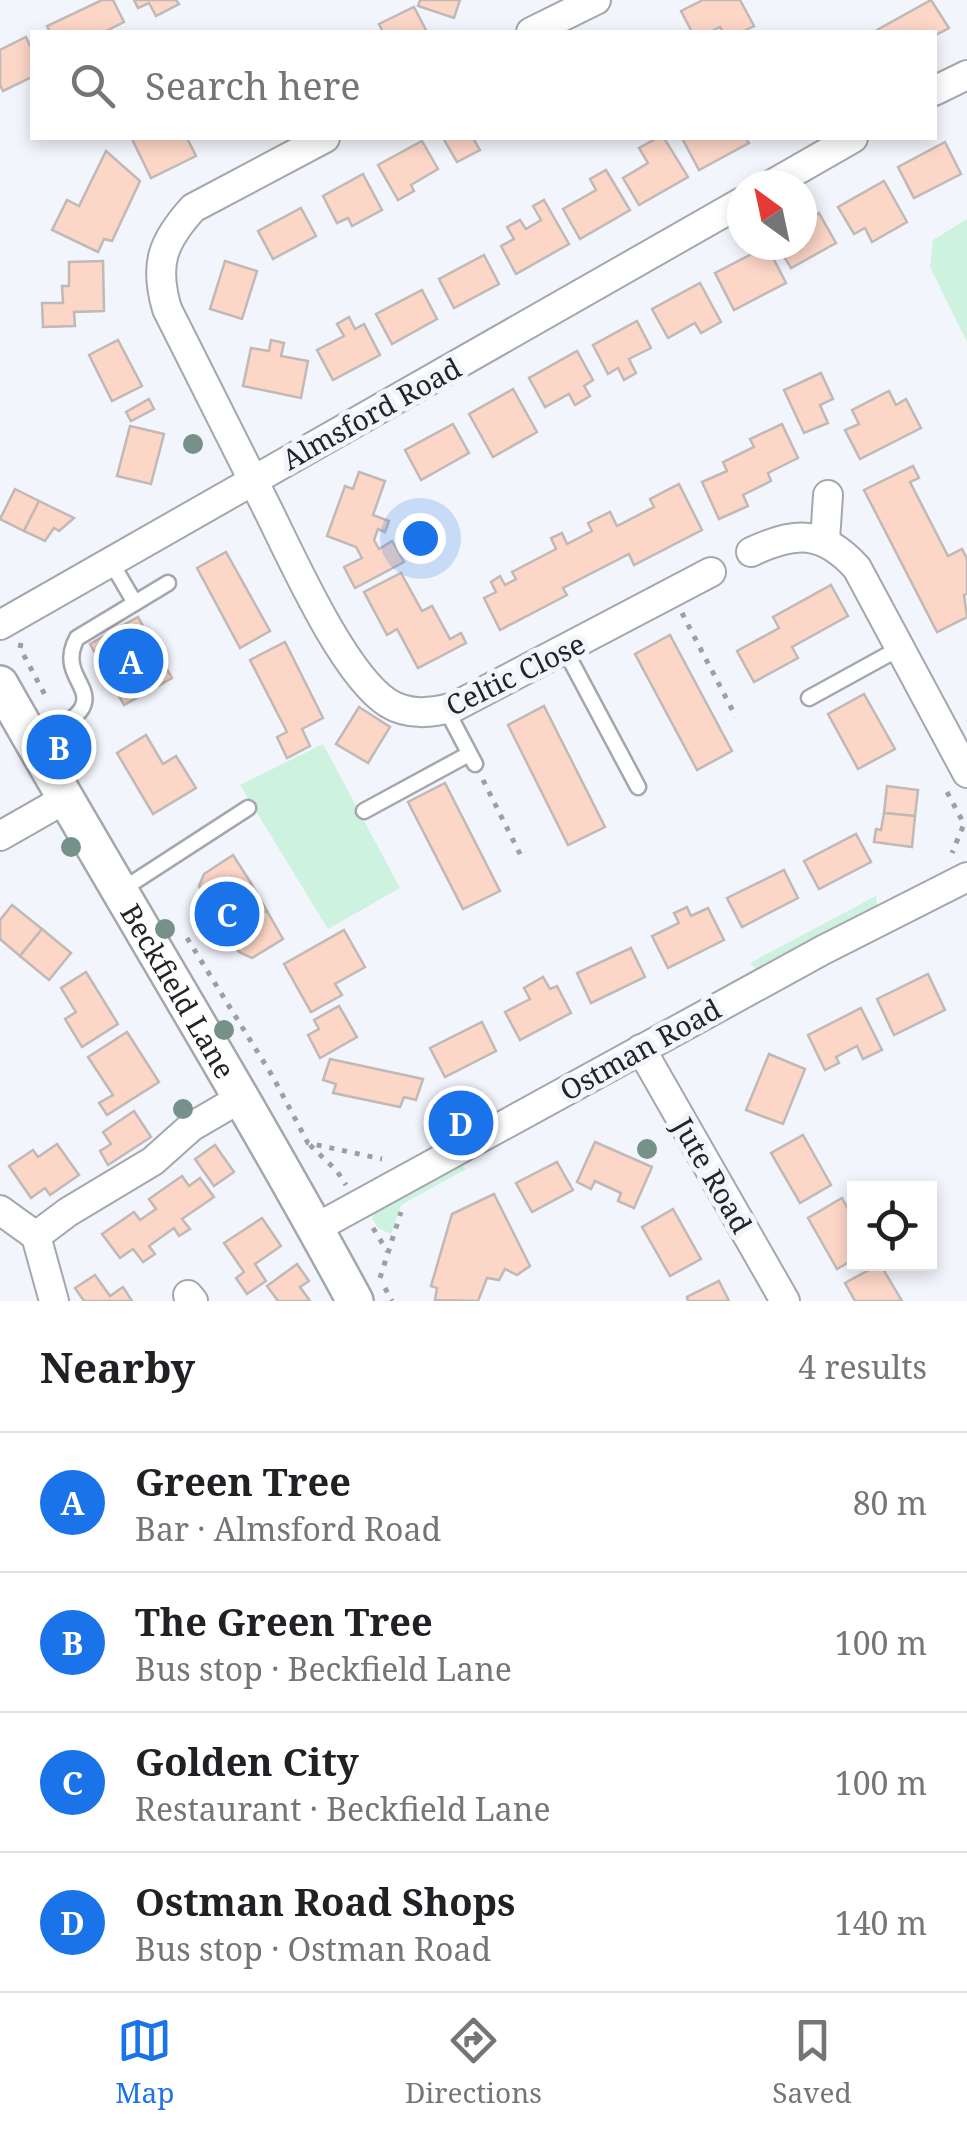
<!DOCTYPE html>
<html lang="en">
<head>
<meta charset="utf-8">
<style>
  body { margin:0; font-family:"Noto Serif",serif; background:#f6f6f6; color:#202124 }
  .controls { position:absolute; right:30px; bottom:30px; display:grid; overflow:hidden; border-radius:0px; box-shadow:0 5px 15px #0003 }
  .controls button { width:90px; height:90px; display:grid; place-items:center; padding:0; border:0; border-bottom:2px solid #e0e0e0; background:#fff; color:#202124; font:50px sans-serif }
  .compass { position:absolute; left:727px; top:170px; width:90px; height:90px; border-radius:50%; background:#fff; box-shadow:0 5px 15px #0003; rotate:327deg }
  .you { position:absolute; left:420px; top:538px; width:35px; height:35px; margin:-25px; border:8px solid #fff; border-radius:50%; background:#1a73e8; box-shadow:0 0 0 15px #1a73e833 }
  .badge { display:grid; place-items:center; width:65px; height:65px; border-radius:50%; background:#1a73e8; color:#fff; font-size:32px; font-weight:700 }
  .pin { position:absolute; translate:-50% -50%; border:5px solid #fff; box-shadow:0 2px 10px #0006 }
  .list { margin:0; padding:0; list-style:none }
  h2 { display:flex; justify-content:space-between; align-items:center; height:130px; margin:0; padding:0 40px; font-size:42px }
  h2 small { font-size:32px; font-weight:400; color:#757577 }
  .list li { display:grid; grid-template-columns:65px 1fr auto; gap:30px; align-items:center; box-sizing:border-box; height:140px; padding:0 40px; border-top:2px solid #e0e0e0 }
  .list b { display:block; font-size:38px; white-space:nowrap }
  .list p { margin:0; font-size:32px; white-space:nowrap; color:#757577 }
  .list em { font-size:32px; font-style:normal; color:#757577 }
  .icon { flex:none; width:55px; height:55px; fill:none; stroke:currentColor; stroke-width:2; stroke-linecap:round; stroke-linejoin:round }
  .map { position:relative; flex:none; width:967px; height:1301px; overflow:hidden }
  .search { position:absolute; background:#fff; box-shadow:0 5px 15px #0003; left:30px; right:30px; top:30px; height:110px; display:flex; align-items:center; gap:25px; box-sizing:border-box; padding:0 35px; border-radius:0px; color:#757577; font-size:38px }
  .sheet { height:690px; background:#fff }
  nav { display:flex; justify-content:space-around; align-items:center; box-sizing:border-box; height:140px; border-top:2px solid #e0e0e0; background:#fff; font-size:28px; color:#757577 }
  nav a { display:grid; justify-items:center; gap:5px }
  nav .on { color:#1a73e8 }
  .map>svg:first-child { display:block }
  .green { fill:#cdf2df }
  .building { fill:#fcd6c7; stroke:#c1b9b6; stroke-width:2.5 }
  .lines { fill:none; stroke-linecap:round; stroke-linejoin:round }
  .service-casing { stroke:#a5a7ae; stroke-width:19 }
  .minor-casing { stroke:#a5a7ae; stroke-width:32 }
  .tertiary-casing { stroke:#a5a7ae; stroke-width:40 }
  .path { stroke:#9e9fa5; stroke-width:5; stroke-dasharray:5 8; stroke-linecap:butt }
  .service { stroke:#fff; stroke-width:14 }
  .minor { stroke:#fff; stroke-width:28 }
  .tertiary { stroke:#fff; stroke-width:35 }
  .tree { fill:#76918a }
  .labels { text-anchor:middle; dominant-baseline:central; stroke-width:10; stroke-linejoin:round; paint-order:stroke }
  .street-label { font-size:28px; fill:#232427; stroke:#f3f5fc }
</style>
</head>
<body>
<div class="map">
<svg width="967" height="1301" viewBox="0 0 967 1301">
  <rect width="100%" height="100%" fill="#f3f5fc"/>
  <g class="green">
    <polygon points="967,219 967,342 930,267 933,240"/>
    <polygon points="323,744 400,888 328,929 240,785"/>
    <polygon points="876,896 877,907 757,970 750,963"/>
    <polygon points="457,1162 466,1169 401,1205 391,1234 378,1228 372,1218 377,1209"/>
  </g>
  <g class="building">
    <polygon points="102,0 113,0 124,22 104,32 50,32 47,26"/>
    <polygon points="134,0 176,0 179,4 156,16 149,3 138,8"/>
    <polygon points="420,0 460,0 454,18 418,6"/>
    <polygon points="703,0 740,0 754,26 742,32 723,32 720,27 710,32 692,32 681,11"/>
    <polygon points="931,0 949,28 934,36 934,32 878,32 877,30"/>
    <polygon points="414,7 427,32 383,32 379,24"/>
    <polygon points="26,37 32,50 32,77 3,91 0,85 0,50"/>
    <polygon points="134,138 187,138 196,156 151,178 132,139"/>
    <polygon points="443,138 473,138 480,150 457,162"/>
    <polygon points="657,138 664,138 688,177 639,205 623,178 648,163 639,148"/>
    <polygon points="687,138 746,138 749,143 699,170 683,140"/>
    <polygon points="422,141 438,169 411,185 414,191 398,200 378,165"/>
    <polygon points="945,142 961,174 914,198 898,167"/>
    <polygon points="106,151 140,181 112,241 104,239 98,252 52,230 67,200 79,206"/>
    <polygon points="606,170 630,210 580,239 563,209 596,190 590,179"/>
    <polygon points="363,174 382,210 352,226 348,218 337,223 323,196"/>
    <polygon points="884,181 907,222 872,242 865,228 854,234 838,207"/>
    <polygon points="544,200 569,244 516,274 501,246 514,239 507,227 520,220 526,229 541,220 533,206"/>
    <polygon points="301,208 316,236 273,259 258,231"/>
    <polygon points="819,213 836,243 791,268 777,245 802,245 802,223"/>
    <polygon points="767,246 786,283 734,310 715,273"/>
    <polygon points="484,255 499,284 454,308 439,279"/>
    <polygon points="103,261 104,311 74,312 75,326 43,327 42,303 63,303 62,286 69,286 69,262"/>
    <polygon points="225,261 257,271 242,319 210,309"/>
    <polygon points="700,283 721,322 701,333 695,323 668,338 652,309"/>
    <polygon points="422,290 437,319 392,344 376,314"/>
    <polygon points="349,317 355,329 364,324 380,355 333,380 317,350 344,336 337,324"/>
    <polygon points="637,321 651,348 629,359 636,373 624,380 618,368 608,374 593,345"/>
    <polygon points="118,340 142,386 112,401 89,355"/>
    <polygon points="271,340 284,343 281,356 308,361 301,398 243,386 251,348 269,351"/>
    <polygon points="577,351 593,380 584,386 590,396 575,405 569,394 545,407 529,378"/>
    <polygon points="821,373 833,399 820,405 828,423 804,433 784,390"/>
    <polygon points="513,389 537,432 493,457 469,414"/>
    <polygon points="889,391 896,405 906,399 921,428 860,459 845,430 859,424 852,410"/>
    <polygon points="149,399 154,409 131,421 126,412"/>
    <polygon points="453,424 469,453 421,480 405,450"/>
    <polygon points="782,424 798,458 768,473 771,481 743,495 748,506 719,519 702,482 727,471 723,462 754,447 750,439"/>
    <polygon points="130,426 164,434 151,484 117,476"/>
    <polygon points="913,466 919,478 910,482 948,556 962,549 967,559 967,594 964,595 967,617 937,632 864,490"/>
    <polygon points="359,472 385,481 373,515 389,521 385,532 378,529 374,540 379,549 392,541 404,562 355,588 344,567 362,558 356,547 327,536 345,486 353,489"/>
    <polygon points="679,484 702,530 634,565 629,554 563,588 567,595 500,630 484,598 496,592 491,582 500,576 505,585 516,579 512,572 556,549 551,538 562,533 567,544 592,531 588,523 610,512 617,526 654,507 650,499"/>
    <polygon points="15,489 39,501 24,531 0,519"/>
    <polygon points="39,501 74,518 59,531 54,528 45,541 24,531"/>
    <polygon points="226,552 270,631 240,648 197,568"/>
    <polygon points="401,573 422,611 432,606 450,639 461,633 466,643 418,668 397,629 387,635 364,592"/>
    <polygon points="831,585 848,616 792,647 798,658 754,682 737,651 779,628 773,617"/>
    <polygon points="138,617 172,678 124,705 90,644"/>
    <polygon points="670,635 732,751 697,770 635,654"/>
    <polygon points="285,642 323,718 302,729 310,746 287,758 277,737 287,732 250,660"/>
    <polygon points="864,694 895,749 858,769 828,714"/>
    <polygon points="544,706 605,827 568,845 508,725"/>
    <polygon points="359,707 390,727 368,763 336,744"/>
    <polygon points="146,735 163,764 176,756 196,788 153,814 117,753"/>
    <polygon points="445,783 500,891 463,909 408,802"/>
    <polygon points="887,786 918,790 915,816 884,813"/>
    <polygon points="884,813 915,816 912,847 874,842 876,829 881,830"/>
    <polygon points="856,834 871,862 819,889 804,861"/>
    <polygon points="233,855 251,883 212,906 199,886 204,874"/>
    <polygon points="784,870 798,898 742,927 727,898"/>
    <polygon points="251,883 267,911 229,934 212,906"/>
    <polygon points="12,905 42,929 20,956 0,939 0,920"/>
    <polygon points="687,907 691,916 708,908 724,940 668,968 652,936 679,923 674,913"/>
    <polygon points="267,911 283,939 252,958 239,952 229,934"/>
    <polygon points="42,929 71,953 49,980 20,956"/>
    <polygon points="344,930 365,967 335,984 342,995 311,1012 284,964"/>
    <polygon points="631,948 645,977 591,1003 577,973"/>
    <polygon points="86,972 118,1024 82,1047 65,1019 76,1012 61,988"/>
    <polygon points="928,974 945,1010 894,1035 877,999"/>
    <polygon points="543,977 550,989 557,986 571,1013 520,1040 505,1012 530,999 524,988"/>
    <polygon points="339,1006 357,1037 320,1058 308,1035 319,1029 314,1020"/>
    <polygon points="861,1008 882,1050 863,1059 857,1046 836,1057 839,1063 825,1070 808,1035"/>
    <polygon points="482,1022 496,1051 445,1077 430,1048"/>
    <polygon points="127,1032 159,1082 107,1115 99,1103 113,1095 88,1057"/>
    <polygon points="769,1054 805,1069 783,1124 746,1110"/>
    <polygon points="330,1059 423,1079 416,1100 404,1097 400,1107 333,1093 336,1084 323,1080"/>
    <polygon points="134,1111 151,1137 108,1165 100,1151 111,1144 103,1132"/>
    <polygon points="803,1135 831,1185 800,1203 771,1153"/>
    <polygon points="595,1142 652,1167 634,1208 618,1201 621,1193 595,1181 591,1189 577,1182"/>
    <polygon points="57,1144 79,1175 50,1195 45,1188 31,1198 9,1166 33,1150 38,1157"/>
    <polygon points="215,1145 234,1172 214,1186 195,1159"/>
    <polygon points="557,1162 573,1190 532,1212 516,1183"/>
    <polygon points="182,1176 189,1186 200,1178 214,1197 182,1219 190,1229 179,1236 174,1228 149,1246 155,1254 143,1262 133,1249 120,1258 102,1234 134,1212 140,1220 156,1209 149,1199"/>
    <polygon points="494,1194 530,1266 517,1275 505,1269 499,1280 487,1278 478,1301 435,1300 437,1288 431,1286 452,1214"/>
    <polygon points="842,1198 854,1220 854,1259 837,1269 808,1218"/>
    <polygon points="673,1209 701,1259 670,1276 642,1227"/>
    <polygon points="262,1218 281,1246 255,1264 266,1281 247,1294 236,1278 244,1272 224,1243"/>
    <polygon points="297,1264 309,1281 300,1287 310,1301 278,1301 267,1286"/>
    <polygon points="880,1264 902,1301 855,1301 845,1283"/>
    <polygon points="95,1275 110,1296 123,1287 132,1301 84,1301 75,1288"/>
    <polygon points="719,1281 729,1301 688,1301 687,1297"/>
  </g>
  <g class="lines">
    <g class="service-casing">
      <g id="service">
        <polyline points="111,562 135,603"/>
        <polyline points="566,652 638,787"/>
        <polyline points="809,698 900,648"/>
        <polyline points="446,709 475,764"/>
        <path d="M33,741C48,733 73,723 82,708C94,686 58,673 77,638L168,583"/>
        <polyline points="364,811 469,754"/>
        <polyline points="120,891 248,808"/>
      </g>
    </g>
    <g class="minor-casing">
      <g id="minor">
        <polyline points="531,32 596,0"/>
        <polyline points="934,91 967,75"/>
        <path d="M325,138L193,208C162,242 154,265 167,309C200,376 234,442 267,508C292,558 343,674 388,703C409,716 432,713 454,707L711,572"/>
        <polyline points="771,185 853,138"/>
        <polyline points="825,540 828,495"/>
        <path d="M751,552C795,531 823,530 857,568L967,773"/>
        <polyline points="0,625 742,202"/>
        <polyline points="0,836 65,799"/>
        <polyline points="641,1049 785,1301"/>
        <polyline points="0,1210 36,1236"/>
        <polyline points="316,1228 823,950 967,877"/>
        <polyline points="36,1236 68,1212 153,1161 191,1127 241,1098"/>
        <polyline points="36,1236 54,1301"/>
        <polyline points="188,1295 193,1301"/>
      </g>
    </g>
    <g class="tertiary-casing">
      <g id="tertiary">
        <path id="s1" d="M0,684C117,891 242,1092 355,1301"/>
      </g>
    </g>
    <g class="path">
      <polyline points="682,613 736,717"/>
      <polyline points="21,643 20,648 45,695"/>
      <polyline points="483,780 522,858"/>
      <polyline points="947,792 964,824 952,853"/>
      <polyline points="187,938 273,1077 308,1143 382,1159"/>
      <polyline points="310,1145 337,1171 346,1185"/>
      <polyline points="373,1228 387,1251"/>
      <polyline points="380,1278 401,1212"/>
      <polyline points="385,1288 392,1301"/>
    </g>
    <use href="#service" class="service"/>
    <use href="#minor" class="minor"/>
    <use href="#tertiary" class="tertiary"/>
  </g>
  <g class="tree">
    <circle cx="193" cy="444" r="10"/>
    <circle cx="71" cy="847" r="10"/>
    <circle cx="165" cy="929" r="10"/>
    <circle cx="224" cy="1030" r="10"/>
    <circle cx="183" cy="1109" r="10"/>
    <circle cx="647" cy="1149" r="10"/>
  </g>
  <g class="labels">
    <g class="street-label">
      <text transform="translate(371 413) rotate(-29)">Almsford Road</text>
      <text transform="translate(515 674) rotate(-26)">Celtic Close</text>
      <text stroke="none"><textPath href="#s1" startOffset="355">Beckfield Lane</textPath></text>
      <text transform="translate(640 1049) rotate(-29)">Ostman Road</text>
      <text transform="translate(713 1175) rotate(60)">Jute Road</text>
    </g>
  </g>
</svg>
<div class="controls">
<button><svg class="icon" aria-label="locate" viewBox="0 0 24 24"><circle cx="12" cy="12" r="6"/><path d="M12 2v4M12 18v4M2 12h4M18 12h4"/></svg></button>
</div>
<svg class="compass" viewBox="-18 -18 36 36"><path d="M0-13l5 13h-10z" fill="#e53935"/><path d="M0 13l5-13h-10z" fill="#757577"/></svg>
<div class="you"></div>
<div class="pin badge" style="left:131px;top:661px">A</div>
<div class="pin badge" style="left:59px;top:747px">B</div>
<div class="pin badge" style="left:227px;top:914px">C</div>
<div class="pin badge" style="left:461px;top:1123px">D</div>
<div class="search"><svg class="icon" aria-label="search" viewBox="0 0 24 24"><circle cx="10" cy="10" r="6"/><path d="M15 15l6 6"/></svg>Search here</div>
</div>
<section class="sheet">
<h2>Nearby<small>4 results</small></h2>
<ul class="list">
<li><span class="badge">A</span><div><b>Green Tree</b><p>Bar · Almsford Road</p></div><em>80 m</em></li>
<li><span class="badge">B</span><div><b>The Green Tree</b><p>Bus stop · Beckfield Lane</p></div><em>100 m</em></li>
<li><span class="badge">C</span><div><b>Golden City</b><p>Restaurant · Beckfield Lane</p></div><em>100 m</em></li>
<li><span class="badge">D</span><div><b>Ostman Road Shops</b><p>Bus stop · Ostman Road</p></div><em>140 m</em></li>
</ul>
</section>
<nav>
<a class="on"><svg class="icon" aria-label="map" viewBox="0 0 24 24"><path d="M3 6l6-2 6 2 6-2v14l-6 2-6-2-6 2zM9 4v14M15 6v14"/></svg>Map</a>
<a><svg class="icon" aria-label="directions" viewBox="0 0 24 24"><path d="M12 3l9 9-9 9-9-9zM9 14v-3h6M13 9l2 2-2 2"/></svg>Directions</a>
<a><svg class="icon" aria-label="saved" viewBox="0 0 24 24"><path d="M7 4h10v16l-5-4-5 4z"/></svg>Saved</a>
</nav>
</body>
</html>
